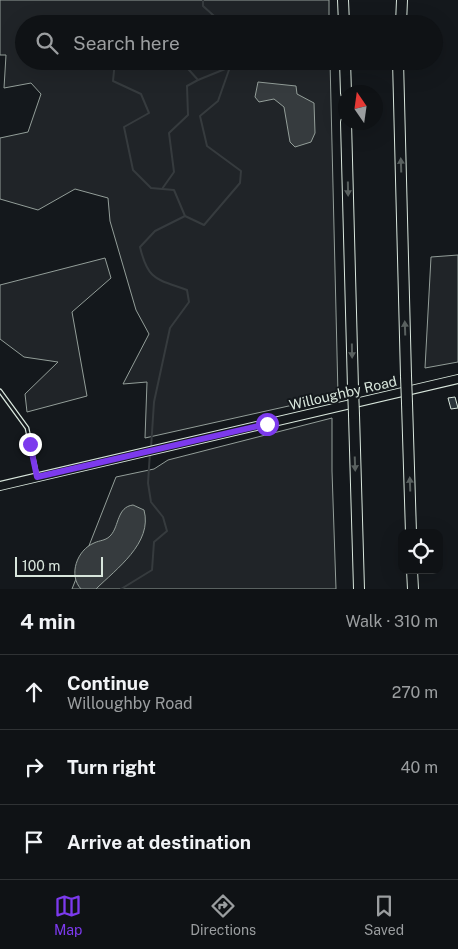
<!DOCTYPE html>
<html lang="en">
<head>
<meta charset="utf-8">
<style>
  body { margin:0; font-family:"Public Sans",sans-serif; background:#181b1e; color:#f1f3f6 }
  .controls { position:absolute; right:15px; bottom:15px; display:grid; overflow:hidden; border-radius:10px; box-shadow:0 5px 20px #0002 }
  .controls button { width:45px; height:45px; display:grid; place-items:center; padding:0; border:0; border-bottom:1px solid #2f3234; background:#0f1215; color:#f1f3f6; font:25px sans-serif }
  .compass { position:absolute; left:338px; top:85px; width:45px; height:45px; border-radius:50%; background:#0f1215; box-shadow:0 5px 20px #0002; rotate:347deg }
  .scale { position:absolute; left:15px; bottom:12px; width:88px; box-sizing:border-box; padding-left:5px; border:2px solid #d8e6dc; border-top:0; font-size:14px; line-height:18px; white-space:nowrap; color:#d8e6dc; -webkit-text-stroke:4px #14181c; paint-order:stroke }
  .stop { position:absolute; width:15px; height:15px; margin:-11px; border:4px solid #7c3aed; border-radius:50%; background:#fff }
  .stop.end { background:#7c3aed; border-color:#fff; box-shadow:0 1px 5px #0008 }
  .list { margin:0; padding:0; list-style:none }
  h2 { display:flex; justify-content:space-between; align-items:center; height:65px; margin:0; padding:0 20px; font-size:21px }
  h2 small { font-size:16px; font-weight:400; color:#9b9ea0 }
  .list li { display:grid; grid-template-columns:32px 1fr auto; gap:15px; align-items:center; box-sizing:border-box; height:75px; padding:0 20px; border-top:1px solid #2f3234 }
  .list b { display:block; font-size:19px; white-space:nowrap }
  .list p { margin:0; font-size:16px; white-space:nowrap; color:#9b9ea0 }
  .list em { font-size:16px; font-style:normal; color:#9b9ea0 }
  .icon { flex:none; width:28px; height:28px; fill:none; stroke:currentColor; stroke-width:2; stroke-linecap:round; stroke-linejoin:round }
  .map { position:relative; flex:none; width:458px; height:589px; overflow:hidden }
  .search { position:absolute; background:#0f1215; box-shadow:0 5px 20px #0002; left:15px; right:15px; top:15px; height:55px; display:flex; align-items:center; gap:12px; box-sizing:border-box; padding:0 18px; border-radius:28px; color:#9b9ea0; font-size:19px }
  .sheet { height:290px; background:#0f1215 }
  nav { display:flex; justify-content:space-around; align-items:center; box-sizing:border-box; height:70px; border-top:1px solid #2f3234; background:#0f1215; font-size:14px; color:#9b9ea0 }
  nav a { display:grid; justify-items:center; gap:2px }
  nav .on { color:#7c3aed }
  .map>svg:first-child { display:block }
  .green { fill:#202428; stroke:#939e99 }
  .water { fill:#363b3e; stroke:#939e99 }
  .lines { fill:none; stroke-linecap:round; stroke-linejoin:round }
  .stream { stroke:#363b3e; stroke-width:2 }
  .building { fill:#2c363c; stroke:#d8e6dc }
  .lane-casing { stroke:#d8e6dc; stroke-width:5 }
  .secondary-casing { stroke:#d8e6dc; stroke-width:10 }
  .highway-casing { stroke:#d8e6dc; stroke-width:12 }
  .lane { stroke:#14181c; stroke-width:2.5 }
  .secondary { stroke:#14181c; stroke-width:8 }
  .highway { stroke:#14181c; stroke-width:10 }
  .highway-bridge-casing { stroke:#d8e6dc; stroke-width:12; stroke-linecap:butt }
  .highway-bridge { stroke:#14181c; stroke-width:10 }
  .oneway { fill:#59605f }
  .route { stroke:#7c3aed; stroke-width:6 }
  .labels { text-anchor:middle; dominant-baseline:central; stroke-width:4; stroke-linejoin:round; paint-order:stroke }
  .street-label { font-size:14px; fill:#d8e6dc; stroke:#14181c }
</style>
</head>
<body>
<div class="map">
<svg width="458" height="589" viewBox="0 0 458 589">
  <rect width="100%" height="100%" fill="#14181c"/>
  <g class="green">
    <polygon points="0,0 329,0 329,24 24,24 24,61 330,61 338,395 145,438 147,382 123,384 149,334 136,310 110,221 108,198 75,189 38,210 0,199 0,138 28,132 41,94 31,83 4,88 6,55 0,55"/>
    <polygon points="458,255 458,362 425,368 431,257"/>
    <polygon points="105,258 111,278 72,312 87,396 27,412 25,394 58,362 24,357 0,339 0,285"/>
    <polygon points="332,418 332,471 336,589 72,589 116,477 154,469 168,460"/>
  </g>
  <g class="water">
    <polygon points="258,82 296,86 297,94 314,103 315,133 311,142 295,147 290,142 284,107 274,99 259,102 255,97"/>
    <path d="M133,505L144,510C153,543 116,569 96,589H81C68,575 77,550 94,543C100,540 106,541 111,535C119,526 117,507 133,505Z"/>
  </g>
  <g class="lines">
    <g class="stream">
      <polyline points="203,0 203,6 223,24"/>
      <path d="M115,61L113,81L141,94L149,113L124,127L133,170L151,188L174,190L185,216L155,231L140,247C148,281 157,279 187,290L189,302L170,328L154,402L151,448"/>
      <polyline points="145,61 149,64 156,61"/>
      <polyline points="181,61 198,80 230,67 230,61"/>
      <polyline points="162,189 174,172 169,133 188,115 187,86 198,80"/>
      <polyline points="185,216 204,225 240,183 241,171 207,146 200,116 218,101 230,67"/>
      <polyline points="121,589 152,570 154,542 167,531 163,517 151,502 148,483 150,452"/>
    </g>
  </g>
  <polygon class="building" points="455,397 458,408 451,409 448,398"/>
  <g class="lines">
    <g class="lane-casing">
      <polyline id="lane" points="0,391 27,428 37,476"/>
    </g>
    <g class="secondary-casing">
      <polyline id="secondary" points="0,486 458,379"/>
    </g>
    <g class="highway-casing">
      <g id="highway">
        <polyline points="343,0 344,24"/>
        <polyline points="401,24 402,0"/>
        <polyline points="345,61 346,93"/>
        <polyline points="398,61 406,376"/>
        <polyline points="346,122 353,388"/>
        <polyline points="407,403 411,533"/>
        <polyline points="354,415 359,589"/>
        <polyline points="412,570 413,589"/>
      </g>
    </g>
    <use href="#lane" class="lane"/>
    <use href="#secondary" class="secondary"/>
    <use href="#highway" class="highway"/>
    <g class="highway-bridge-casing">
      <g id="highway-bridge">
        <polyline points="406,376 407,403"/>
        <polyline points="353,388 354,415"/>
      </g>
    </g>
    <use href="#highway-bridge" class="highway-bridge"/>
  </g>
  <defs><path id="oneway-solid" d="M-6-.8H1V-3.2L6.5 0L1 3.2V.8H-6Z" transform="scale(1.25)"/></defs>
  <g class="oneway">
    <use href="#oneway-solid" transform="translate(401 165) rotate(-92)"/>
    <use href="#oneway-solid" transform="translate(348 189) rotate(89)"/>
    <use href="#oneway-solid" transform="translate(405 328) rotate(-92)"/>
    <use href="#oneway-solid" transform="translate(352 351) rotate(89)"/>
    <use href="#oneway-solid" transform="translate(355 464) rotate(88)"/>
    <use href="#oneway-solid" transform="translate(410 484) rotate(-92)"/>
  </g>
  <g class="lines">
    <polyline class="route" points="30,444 37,477 267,424"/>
  </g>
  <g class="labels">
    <g class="street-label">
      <text transform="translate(343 393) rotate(-13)">Willoughby Road</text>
    </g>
  </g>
</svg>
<div class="controls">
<button><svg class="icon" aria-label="locate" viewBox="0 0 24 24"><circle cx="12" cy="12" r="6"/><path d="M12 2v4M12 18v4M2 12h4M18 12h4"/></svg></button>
</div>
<svg class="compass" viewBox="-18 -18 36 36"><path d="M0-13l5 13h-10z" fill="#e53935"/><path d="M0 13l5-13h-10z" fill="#9b9ea0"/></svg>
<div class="scale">100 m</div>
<div class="stop" style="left:267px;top:424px"></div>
<div class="stop end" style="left:30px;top:444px"></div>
<div class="search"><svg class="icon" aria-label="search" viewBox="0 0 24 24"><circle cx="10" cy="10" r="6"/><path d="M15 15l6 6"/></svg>Search here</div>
</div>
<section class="sheet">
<h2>4 min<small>Walk · 310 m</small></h2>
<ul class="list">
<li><svg class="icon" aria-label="ahead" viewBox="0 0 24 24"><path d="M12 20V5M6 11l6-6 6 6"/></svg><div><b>Continue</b><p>Willoughby Road</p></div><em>270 m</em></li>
<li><svg class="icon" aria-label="right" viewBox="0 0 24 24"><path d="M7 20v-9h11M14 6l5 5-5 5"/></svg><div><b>Turn right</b></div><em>40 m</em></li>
<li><svg class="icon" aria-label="arrive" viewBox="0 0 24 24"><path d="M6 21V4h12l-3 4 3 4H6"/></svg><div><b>Arrive at destination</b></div></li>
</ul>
</section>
<nav>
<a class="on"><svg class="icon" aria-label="map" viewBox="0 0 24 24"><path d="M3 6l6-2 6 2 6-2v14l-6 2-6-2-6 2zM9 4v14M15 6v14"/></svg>Map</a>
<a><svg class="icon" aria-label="directions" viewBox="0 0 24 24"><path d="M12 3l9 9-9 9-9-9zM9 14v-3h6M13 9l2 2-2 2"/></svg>Directions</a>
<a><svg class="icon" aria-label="saved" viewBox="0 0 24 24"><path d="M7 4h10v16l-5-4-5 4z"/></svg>Saved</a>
</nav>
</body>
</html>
